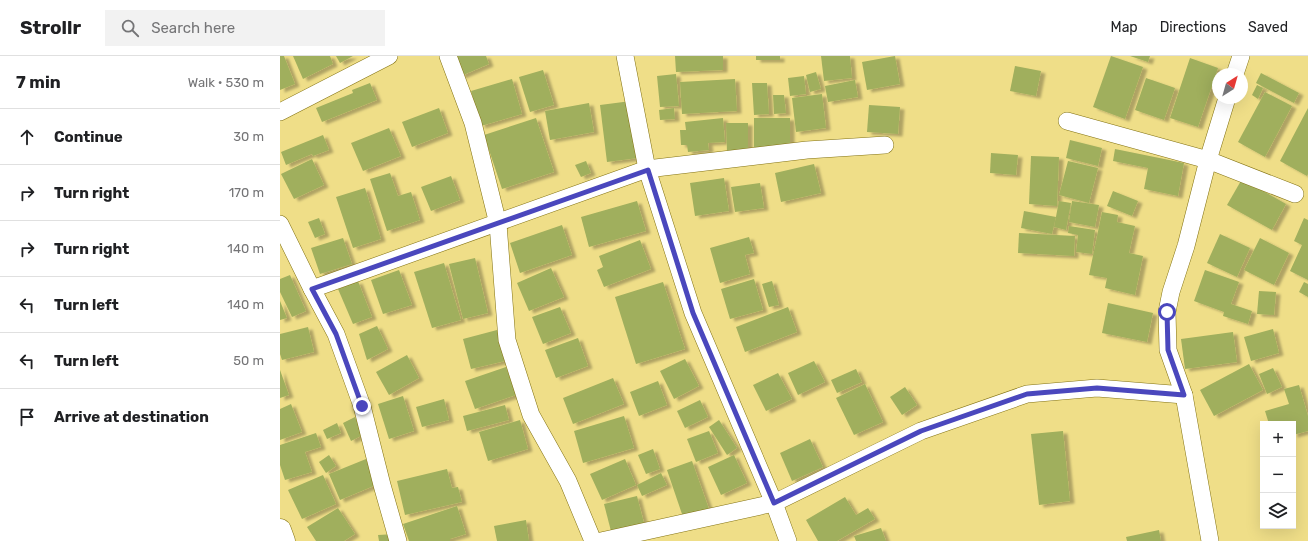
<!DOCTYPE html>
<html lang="en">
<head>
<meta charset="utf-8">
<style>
  body { margin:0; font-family:Rubik,sans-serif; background:#f2f2f2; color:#202124 }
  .controls { position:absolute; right:12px; bottom:12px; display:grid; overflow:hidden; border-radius:0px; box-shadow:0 4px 16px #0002 }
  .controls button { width:36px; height:36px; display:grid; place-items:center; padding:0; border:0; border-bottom:1px solid #e0e0e0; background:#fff; color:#202124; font:20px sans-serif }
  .compass { position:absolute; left:932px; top:12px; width:36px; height:36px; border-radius:50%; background:#fff; box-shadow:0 4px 16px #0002; rotate:37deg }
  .stop { position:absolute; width:12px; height:12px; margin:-9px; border:3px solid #4a47bd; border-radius:50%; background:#fff }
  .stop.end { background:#4a47bd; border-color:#fff; box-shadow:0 1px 4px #0008 }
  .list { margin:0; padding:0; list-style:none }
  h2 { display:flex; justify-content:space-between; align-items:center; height:52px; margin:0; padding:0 16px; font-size:17px }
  h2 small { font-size:13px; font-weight:400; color:#757577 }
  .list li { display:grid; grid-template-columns:26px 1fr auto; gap:12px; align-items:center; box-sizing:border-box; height:56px; padding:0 16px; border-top:1px solid #e0e0e0 }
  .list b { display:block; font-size:15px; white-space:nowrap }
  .list em { font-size:13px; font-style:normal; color:#757577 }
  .icon { flex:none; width:22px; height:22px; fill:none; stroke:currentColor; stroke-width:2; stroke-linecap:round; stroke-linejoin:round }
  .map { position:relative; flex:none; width:1028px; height:485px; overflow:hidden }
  header { display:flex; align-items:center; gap:24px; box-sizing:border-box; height:56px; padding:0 20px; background:#fff; border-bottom:1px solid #e0e0e0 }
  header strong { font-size:19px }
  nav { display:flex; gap:22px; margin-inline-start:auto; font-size:14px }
  .search { width:280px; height:36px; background:#f2f2f2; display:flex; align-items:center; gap:10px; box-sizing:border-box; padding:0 14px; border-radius:0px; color:#757577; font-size:15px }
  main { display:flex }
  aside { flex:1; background:#fff }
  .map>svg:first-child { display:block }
  .building { fill:#a0af5d; filter:url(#shadow) }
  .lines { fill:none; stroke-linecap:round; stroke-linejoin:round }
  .street-casing { stroke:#837211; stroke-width:18 }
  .secondary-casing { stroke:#837211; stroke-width:23 }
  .street { stroke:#fff; stroke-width:17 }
  .secondary { stroke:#fff; stroke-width:22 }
  .route { stroke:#4a47bd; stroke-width:5 }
</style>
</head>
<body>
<header>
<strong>Strollr</strong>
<div class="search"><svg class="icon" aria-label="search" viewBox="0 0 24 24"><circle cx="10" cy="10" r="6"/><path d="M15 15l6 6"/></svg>Search here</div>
<nav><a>Map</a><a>Directions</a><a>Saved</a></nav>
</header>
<main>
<aside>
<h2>7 min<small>Walk · 530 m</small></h2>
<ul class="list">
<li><svg class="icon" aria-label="ahead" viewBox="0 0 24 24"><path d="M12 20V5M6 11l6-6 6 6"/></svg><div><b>Continue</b></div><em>30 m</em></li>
<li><svg class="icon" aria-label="right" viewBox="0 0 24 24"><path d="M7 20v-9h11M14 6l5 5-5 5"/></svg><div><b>Turn right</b></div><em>170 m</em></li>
<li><svg class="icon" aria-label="right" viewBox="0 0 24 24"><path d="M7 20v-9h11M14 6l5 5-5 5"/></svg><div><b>Turn right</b></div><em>140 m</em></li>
<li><svg class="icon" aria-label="left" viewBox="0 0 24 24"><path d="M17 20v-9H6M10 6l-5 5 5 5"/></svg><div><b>Turn left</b></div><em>140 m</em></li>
<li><svg class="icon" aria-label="left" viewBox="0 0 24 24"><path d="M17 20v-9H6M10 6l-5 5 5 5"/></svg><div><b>Turn left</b></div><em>50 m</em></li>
<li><svg class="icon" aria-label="arrive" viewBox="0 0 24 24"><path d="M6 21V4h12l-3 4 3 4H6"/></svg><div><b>Arrive at destination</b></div></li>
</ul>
</aside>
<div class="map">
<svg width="1028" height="485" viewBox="0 0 1028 485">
  <defs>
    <filter id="shadow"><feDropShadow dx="4.5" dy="2.5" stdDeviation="1" flood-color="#0004"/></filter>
  </defs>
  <rect width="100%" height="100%" fill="#efde88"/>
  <g class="building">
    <polygon points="0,0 4,0 15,28 0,34"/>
    <polygon points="13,0 50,0 53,8 23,23"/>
    <polygon points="56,0 73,0 60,7"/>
    <polygon points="173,0 206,0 209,8 181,20"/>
    <polygon points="395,0 443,0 443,14 396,16"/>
    <rect x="476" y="0" width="24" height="4"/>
    <polygon points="541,0 570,0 572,22 544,25"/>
    <polygon points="615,0 620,28 587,34 582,6"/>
    <polygon points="831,0 863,11 845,63 813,51"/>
    <polygon points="850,0 870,0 868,6"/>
    <polygon points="910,2 938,12 918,71 890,62"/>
    <polygon points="735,10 761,15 756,40 730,35"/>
    <polygon points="263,14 274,49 250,56 239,21"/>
    <polygon points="536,16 541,33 530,36 526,19"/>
    <polygon points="981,17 1019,37 1014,47 976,27"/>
    <polygon points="396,18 399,50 380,51 377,20"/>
    <polygon points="524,20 526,38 510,40 508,22"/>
    <polygon points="866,22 895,32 884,64 855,54"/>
    <polygon points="232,23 242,58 201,70 191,35"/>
    <polygon points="455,23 457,55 402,58 400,26"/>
    <polygon points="575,24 578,41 548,46 545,30"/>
    <polygon points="90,27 97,44 42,66 36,52 73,37 72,34"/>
    <polygon points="472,27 487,27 489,58 474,59"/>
    <polygon points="977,29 983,32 978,43 972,39"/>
    <polygon points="985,36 1012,50 985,101 958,86"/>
    <polygon points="542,38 546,72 516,76 512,42"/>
    <polygon points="493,39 504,39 506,57 494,58"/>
    <polygon points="351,45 358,102 327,106 320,49"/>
    <polygon points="309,47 314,76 270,84 265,55"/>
    <polygon points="589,49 620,51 618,78 587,76"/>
    <polygon points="159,52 168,77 132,91 122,66"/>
    <polygon points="394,52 395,63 380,64 379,54"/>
    <polygon points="1028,52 1028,118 1027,120 1000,105"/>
    <polygon points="256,62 274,116 222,133 204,79"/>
    <polygon points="443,62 445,86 428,87 429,94 408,96 407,89 401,89 400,74 406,74 405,66"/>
    <rect x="474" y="62" width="36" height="29"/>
    <polygon points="446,67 468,67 468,96 447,96"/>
    <polygon points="109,72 121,100 83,115 71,87"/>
    <polygon points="43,79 49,94 33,100 32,98 6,109 1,96"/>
    <polygon points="790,84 822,92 818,110 786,102"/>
    <polygon points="835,93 904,107 898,140 864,133 868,112 833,105"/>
    <polygon points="711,97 738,99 736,119 710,117"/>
    <polygon points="751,100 779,101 777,150 749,148"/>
    <polygon points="32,103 44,129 14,143 1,118"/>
    <polygon points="306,105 311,117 301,121 295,109"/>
    <polygon points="788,105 818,112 809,147 779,139"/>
    <polygon points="534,108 541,137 501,146 495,117"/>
    <polygon points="110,117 118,140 131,136 140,164 107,175 90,123"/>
    <polygon points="171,120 180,144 151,155 141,131"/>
    <polygon points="444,122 449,155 415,160 410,127"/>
    <polygon points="962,123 1006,148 992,174 947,149"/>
    <polygon points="480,127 484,152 455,156 451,131"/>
    <polygon points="85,132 101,183 73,192 56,141"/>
    <polygon points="833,135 858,145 852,160 827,150"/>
    <polygon points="357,145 366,175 309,191 301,161"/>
    <polygon points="779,145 791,147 786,174 774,171"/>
    <polygon points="792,145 819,149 815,171 789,166"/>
    <polygon points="744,155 776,161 772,178 741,172"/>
    <polygon points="822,156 838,159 837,166 855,170 849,197 863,200 855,239 825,232 827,222 809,219"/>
    <polygon points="39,162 45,178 35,182 28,166"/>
    <polygon points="1024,162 1028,164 1028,224 1010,215 1022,189 1014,185"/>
    <polygon points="282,169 292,199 240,217 230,187"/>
    <polygon points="789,170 815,174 812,198 796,196 798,179 788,177"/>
    <polygon points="739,177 795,180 794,200 738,197"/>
    <polygon points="940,178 970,192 957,221 927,207"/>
    <polygon points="469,181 474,197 465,199 470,218 440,227 430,192"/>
    <polygon points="63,182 72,208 40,218 31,192"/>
    <polygon points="980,182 1009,197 994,229 964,214"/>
    <polygon points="360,184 371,213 324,231 317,214 323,211 319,200"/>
    <polygon points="195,202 208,257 183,263 169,208"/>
    <polygon points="164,207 181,264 152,272 134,216"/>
    <polygon points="271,212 284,241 249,255 237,227"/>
    <polygon points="119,214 132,249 103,258 91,224"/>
    <polygon points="925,214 959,226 951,248 972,255 968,268 943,260 944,256 914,245"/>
    <polygon points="10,219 26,255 12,261 0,236 0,223"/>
    <polygon points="474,223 483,254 450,263 441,233"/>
    <polygon points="78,225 92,261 73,268 58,233"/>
    <polygon points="492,225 499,249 489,251 482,228"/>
    <polygon points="383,226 405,293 356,308 335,241"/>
    <polygon points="1024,226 1028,228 1028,241 1019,236"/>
    <polygon points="979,235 996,236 994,259 977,258"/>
    <polygon points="0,245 7,262 0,264"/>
    <polygon points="828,247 873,257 867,286 822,277"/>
    <polygon points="280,251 291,277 263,288 252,261"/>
    <polygon points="508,251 517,276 465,296 456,271"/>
    <polygon points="97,270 108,293 87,304 79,278"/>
    <polygon points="28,271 34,296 2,304 0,298 0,278"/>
    <polygon points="993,273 999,297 971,305 964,281"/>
    <polygon points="217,274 225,305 191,313 183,283"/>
    <polygon points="953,276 957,306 905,313 901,283"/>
    <polygon points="298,282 308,310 276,322 265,294"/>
    <polygon points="127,299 139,322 109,339 96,316"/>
    <polygon points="405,303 419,330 394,343 380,315"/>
    <polygon points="534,305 545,326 518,339 508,317"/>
    <polygon points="969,308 983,334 934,360 920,334"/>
    <polygon points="226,311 236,339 195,353 185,325"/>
    <polygon points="993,312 1002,331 987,338 979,318"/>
    <polygon points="576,313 582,326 557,337 551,324"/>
    <polygon points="0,314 9,339 0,342"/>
    <polygon points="498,317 512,343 486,355 473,329"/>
    <polygon points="333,322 344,348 293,368 283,342"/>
    <polygon points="378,325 387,349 359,360 350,336"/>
    <polygon points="585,328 603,366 574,379 556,342"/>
    <polygon points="1019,329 1028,360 1028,375 1013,379 1013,368 989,368 985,355 1009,348 1004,333"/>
    <polygon points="625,331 637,349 622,359 610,341"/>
    <polygon points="123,340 134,375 109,383 98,348"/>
    <polygon points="164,343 169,364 142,371 136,351"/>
    <polygon points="420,344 428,361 405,372 397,355"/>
    <polygon points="11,348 22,376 0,384 0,353"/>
    <polygon points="225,349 229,364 187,375 183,360"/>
    <polygon points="344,360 354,392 303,407 294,375"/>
    <polygon points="75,361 83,379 71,385 63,367"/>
    <polygon points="240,364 248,393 208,405 199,376"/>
    <polygon points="439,364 457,392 447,399 429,371"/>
    <polygon points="57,367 61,377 47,383 43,374"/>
    <polygon points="429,375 438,397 416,406 407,383"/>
    <polygon points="783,375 790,445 759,449 751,378"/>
    <polygon points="36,377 41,391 25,396 32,416 5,424 0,409 0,389"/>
    <polygon points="530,383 543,411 512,425 500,397"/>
    <polygon points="373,393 380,413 366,418 358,399"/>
    <polygon points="49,399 56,410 46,417 39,406"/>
    <polygon points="454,399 467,427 441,439 428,411"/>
    <polygon points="86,403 96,429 60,444 49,418"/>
    <polygon points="345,403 356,429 322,444 310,418"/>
    <polygon points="412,405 429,453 403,461 387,414"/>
    <polygon points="167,413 172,432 178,431 182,446 125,459 117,425"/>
    <polygon points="381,417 387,429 362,440 357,429"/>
    <polygon points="43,419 56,448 22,463 8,434"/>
    <polygon points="357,440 365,471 332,479 324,448"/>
    <polygon points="565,441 576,459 588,452 595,463 557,485 538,485 526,464"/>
    <polygon points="177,450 186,478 170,483 170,485 129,485 123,468"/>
    <polygon points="58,452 75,478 64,485 36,485 27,471"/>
    <polygon points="246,464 249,485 217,485 214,470"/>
    <polygon points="601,472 606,485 576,485 574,480"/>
    <polygon points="879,474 881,485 847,485 846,481"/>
    <polygon points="115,478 116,485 99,485 98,479"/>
  </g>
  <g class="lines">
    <g class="street-casing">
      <g id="street">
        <polyline points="168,0 193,67 218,168 227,284 251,359 288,425 313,485"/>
        <polyline points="345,0 367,113 413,257 494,447 508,485"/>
        <polyline points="955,18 961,0"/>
        <polyline points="0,56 109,0"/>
        <polyline points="787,65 928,104 1015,138"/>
        <polyline points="0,168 32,233 56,278 82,350 102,429 118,485"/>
        <polyline points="32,233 367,113 527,94 605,89"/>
        <polyline points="321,485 494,447 641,375 747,338 817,332 904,339"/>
        <polyline points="930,485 904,339 888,294 887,256 891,236 906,190 928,104 947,42"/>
      </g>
    </g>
    <g class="secondary-casing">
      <polyline id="secondary" points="0,474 4,485"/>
    </g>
    <use href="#street" class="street"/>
    <use href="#secondary" class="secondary"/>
  </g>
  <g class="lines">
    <polyline class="route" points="82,350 56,278 32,233 368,114 413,257 494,447 641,375 747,338 817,332 904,339 888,294 887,256"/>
  </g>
</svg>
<div class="controls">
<button>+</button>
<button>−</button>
<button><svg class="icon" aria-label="layers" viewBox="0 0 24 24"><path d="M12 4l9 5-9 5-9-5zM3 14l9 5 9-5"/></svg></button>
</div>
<svg class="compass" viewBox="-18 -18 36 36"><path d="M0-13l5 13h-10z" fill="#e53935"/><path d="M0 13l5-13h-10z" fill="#757577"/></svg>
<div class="stop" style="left:887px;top:256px"></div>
<div class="stop end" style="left:82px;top:350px"></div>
</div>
</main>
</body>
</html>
